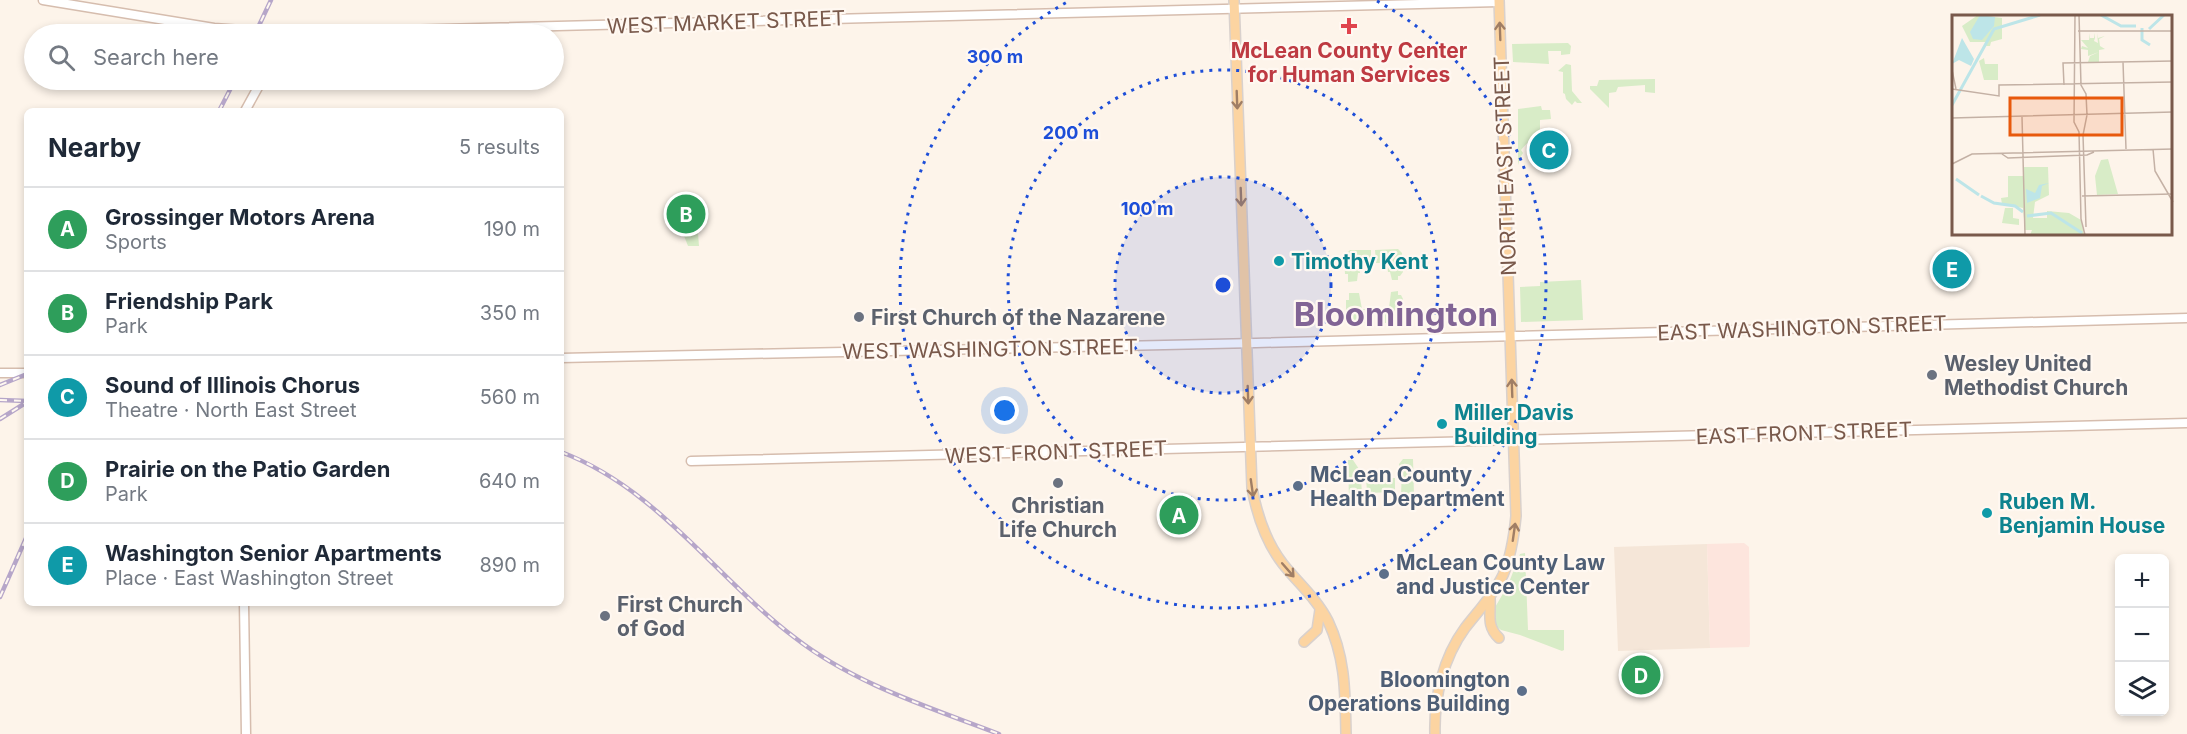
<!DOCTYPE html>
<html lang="en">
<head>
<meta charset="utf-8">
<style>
  body { margin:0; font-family:Inter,sans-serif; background:#f6f6f7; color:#1f2937 }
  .controls { position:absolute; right:18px; bottom:18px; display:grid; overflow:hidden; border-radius:9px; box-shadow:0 3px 9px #0003 }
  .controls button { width:54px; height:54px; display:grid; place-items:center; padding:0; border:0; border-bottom:2px solid #e0e1e3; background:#fff; color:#1f2937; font:30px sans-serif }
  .you { position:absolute; left:1005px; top:411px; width:21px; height:21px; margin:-15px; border:4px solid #fff; border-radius:50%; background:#1a73e8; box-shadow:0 0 0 9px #1a73e833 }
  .badge { display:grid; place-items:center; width:39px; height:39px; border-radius:50%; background:#e9654d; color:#fff; font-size:20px; font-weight:700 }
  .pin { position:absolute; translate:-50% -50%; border:3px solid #fff; box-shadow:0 2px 6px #0006 }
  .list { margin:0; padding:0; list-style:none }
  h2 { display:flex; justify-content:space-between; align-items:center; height:78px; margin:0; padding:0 24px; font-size:26px }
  h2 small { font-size:20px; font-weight:400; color:#747a83 }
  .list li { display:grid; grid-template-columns:39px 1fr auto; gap:18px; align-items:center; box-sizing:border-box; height:84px; padding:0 24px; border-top:2px solid #e0e1e3 }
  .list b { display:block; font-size:22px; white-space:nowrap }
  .list p { margin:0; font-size:20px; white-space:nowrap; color:#747a83 }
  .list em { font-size:20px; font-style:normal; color:#747a83 }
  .icon { flex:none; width:33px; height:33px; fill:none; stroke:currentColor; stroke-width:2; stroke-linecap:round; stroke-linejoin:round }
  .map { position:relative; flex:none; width:2187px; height:734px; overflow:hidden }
  .search { position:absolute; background:#fff; box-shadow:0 3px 9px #0003; left:24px; top:24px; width:540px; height:66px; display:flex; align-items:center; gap:15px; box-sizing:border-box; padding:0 21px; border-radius:33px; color:#747a83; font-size:22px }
  .panel { position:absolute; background:#fff; box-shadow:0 3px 9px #0003; left:24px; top:108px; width:540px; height:498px; border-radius:9px }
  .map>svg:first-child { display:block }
  .residential { fill:#f5e6d8 }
  .commercial { fill:#fde5dd }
  .green { fill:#d8ecc7 }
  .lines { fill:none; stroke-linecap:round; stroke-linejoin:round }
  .secondary-casing { stroke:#d6bdae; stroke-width:11 }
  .primary-casing { stroke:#d9d1cd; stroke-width:12 }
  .secondary { stroke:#fff; stroke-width:8 }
  .primary { stroke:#fcd4a1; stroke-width:9 }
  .rail-casing { stroke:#b6a6c9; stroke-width:4.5 }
  .rail { stroke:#fff8f1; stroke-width:2; stroke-dasharray:7; stroke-linecap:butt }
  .oneway { stroke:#a07e65 }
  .ring { fill:none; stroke:#1d4ed8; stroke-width:3; stroke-dasharray:3 6 }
  .health-dot { fill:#e0444e; stroke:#fff8f1; stroke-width:2 }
  .culture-dot { fill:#0f9aa8; stroke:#fff8f1; stroke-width:2 }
  .worship-dot { fill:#6b7280; stroke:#fff8f1; stroke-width:2 }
  .service-dot { fill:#5c6f8a; stroke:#fff8f1; stroke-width:2 }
  .labels { text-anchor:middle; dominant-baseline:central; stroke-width:4.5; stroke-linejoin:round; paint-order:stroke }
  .street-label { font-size:21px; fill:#79594b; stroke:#fff8f1 }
  .health-label { font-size:21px; font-weight:bold; fill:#be3a42; stroke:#fff8f1 }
  .culture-label { font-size:21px; font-weight:bold; fill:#0d838f; stroke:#fff8f1; text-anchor:start }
  .worship-label { font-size:21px; font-weight:bold; fill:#5b616d; stroke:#fff8f1; text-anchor:start }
  .service-label { font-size:21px; font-weight:bold; fill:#4e5e75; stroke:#fff8f1; text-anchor:start }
  .town-label { font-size:33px; font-weight:bold; fill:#816495; stroke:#fff8f1 }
  .inset-river { fill:none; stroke:#bde5e8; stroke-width:3 }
  .inset-road { fill:none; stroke:#c4b1a5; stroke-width:1.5 }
  .view { fill:#e8590c; fill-opacity:0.15; stroke:#e8590c; stroke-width:3 }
  .inset-edge { fill:none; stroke:#79594b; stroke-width:3 }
  .centre { fill:#1d4ed8; stroke:#fff8f1; stroke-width:3 }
  .ring-label { font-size:18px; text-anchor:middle; font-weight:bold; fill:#1d4ed8; stroke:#fff8f1; stroke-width:4.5; stroke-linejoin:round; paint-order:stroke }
</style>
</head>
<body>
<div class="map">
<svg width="2187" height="734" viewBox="0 0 2187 734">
  <rect width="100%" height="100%" fill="#fdf4ea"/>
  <polygon class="residential" points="1707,544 1710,648 1618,651 1614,547"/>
  <polygon class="commercial" points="1744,543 1749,547 1750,644 1749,647 1710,648 1707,544"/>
  <g class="green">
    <polygon points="1568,43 1571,46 1570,54 1561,55 1561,51 1548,51 1549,64 1513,62 1512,44"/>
    <polygon points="1566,64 1571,65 1572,91 1582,103 1577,103 1575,101 1572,105 1566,99 1565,94 1563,93 1563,72 1558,71"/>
    <polygon points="1655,79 1655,93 1645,92 1645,85 1618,87 1616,92 1609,93 1609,108 1590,89 1590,86 1597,86 1599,80"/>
    <path d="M1541,106L1542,110H1550L1551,119L1540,120V130L1551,131L1544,138C1533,137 1528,142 1521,150L1523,153L1520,158L1518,165V109Z"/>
    <polygon points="695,195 699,246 688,246 679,223 672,196"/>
    <polygon points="1398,249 1402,253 1403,272 1400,276 1398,276 1398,280 1392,280 1390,272 1388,272 1387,263 1376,263 1375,250"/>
    <polygon points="1350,250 1371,250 1371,263 1360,264 1360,273 1358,273 1357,281 1348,282 1348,274 1345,274 1344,256"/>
    <polygon points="1581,280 1583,320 1521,322 1520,287 1540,286 1540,282"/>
    <polygon points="1398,291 1398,295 1401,295 1403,299 1404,318 1401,322 1385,323 1385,312 1389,308 1391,292"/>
    <polygon points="1349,293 1359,293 1362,309 1367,309 1362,311 1365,323 1351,323 1346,317 1346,300 1349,300"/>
    <polygon points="1403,459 1413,459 1414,496 1411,498 1403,498 1401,495 1402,468 1399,468 1399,464"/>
    <polygon points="1348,460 1353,460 1361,472 1359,471 1359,479 1361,479 1362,494 1359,500 1349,500"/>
    <polygon points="1384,471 1385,478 1395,478 1395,492 1367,493 1366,476 1368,476 1368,472"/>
    <polygon points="1525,553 1528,630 1564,630 1564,650 1562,651 1520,635 1501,630 1496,626 1492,619 1494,609 1508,585 1520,554"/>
    <polygon points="1656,667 1658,679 1624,680 1624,670"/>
  </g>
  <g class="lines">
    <g class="secondary-casing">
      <g id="secondary">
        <polyline points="43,0 214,28 281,33 1499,2"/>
        <polyline points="245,111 262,80"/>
        <polyline points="561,358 1256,343 2187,318"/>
        <polyline points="0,373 27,373"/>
        <polyline points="691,461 2187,423"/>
        <polyline points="244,603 246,734"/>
      </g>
    </g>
    <g class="primary-casing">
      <g id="primary">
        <path d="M1234,0L1252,488C1257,515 1265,541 1283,564C1298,583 1317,599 1328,621C1346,659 1345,694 1346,734"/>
        <path d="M1490,598C1491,614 1486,626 1499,638"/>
        <polyline points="1304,642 1317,630 1320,610"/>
        <path d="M1435,734C1434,697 1443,658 1465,628C1478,611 1493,596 1503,575C1511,557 1514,536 1516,516L1499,0"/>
      </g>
    </g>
    <use href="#secondary" class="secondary"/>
    <use href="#primary" class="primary"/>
    <g class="rail-casing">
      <g id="rail">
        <polyline points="255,34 271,0"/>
        <polyline points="219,111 235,80"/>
        <polyline points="0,385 27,374"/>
        <polyline points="0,400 27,401"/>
        <polyline points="0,419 27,402"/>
        <path d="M561,452C657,488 715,577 794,637C854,684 929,707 999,734"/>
        <polyline points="0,597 27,536"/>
      </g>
    </g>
    <use href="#rail" class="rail"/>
  </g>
  <defs><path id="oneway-shaft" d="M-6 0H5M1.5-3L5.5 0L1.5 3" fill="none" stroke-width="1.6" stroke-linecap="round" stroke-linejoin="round" transform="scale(1.5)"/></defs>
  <g class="oneway">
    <use href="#oneway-shaft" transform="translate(1500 31) rotate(-92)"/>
    <use href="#oneway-shaft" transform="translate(1237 100) rotate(88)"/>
    <use href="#oneway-shaft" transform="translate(1241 197) rotate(88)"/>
    <use href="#oneway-shaft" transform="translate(1512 388) rotate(-92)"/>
    <use href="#oneway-shaft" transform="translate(1248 395) rotate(88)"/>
    <use href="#oneway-shaft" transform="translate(1252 488) rotate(82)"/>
    <use href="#oneway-shaft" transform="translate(1514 532) rotate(-82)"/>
    <use href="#oneway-shaft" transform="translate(1288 570) rotate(49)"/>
  </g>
  <circle cx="1223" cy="285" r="108" fill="#1d4ed8" fill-opacity=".12"/>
  <g class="ring">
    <circle cx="1223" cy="285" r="108"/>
    <circle cx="1223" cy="285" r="215"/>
    <path d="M1377 1A323 323 0 1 1 1069 1"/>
  </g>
  <path class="health-dot" d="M1346 17h6v6h6v6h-6v6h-6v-6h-6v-6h6z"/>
  <g class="culture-dot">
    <circle cx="1279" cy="261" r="6"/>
    <circle cx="1442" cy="424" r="6"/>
    <circle cx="1987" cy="513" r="6"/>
  </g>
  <g class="worship-dot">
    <circle cx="859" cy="317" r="6"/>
    <circle cx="1932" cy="375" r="6"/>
    <circle cx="1058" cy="483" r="6"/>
    <circle cx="605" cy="616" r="6"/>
  </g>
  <g class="service-dot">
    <circle cx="1298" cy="486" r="6"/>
    <circle cx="1384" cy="574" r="6"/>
    <circle cx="1522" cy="691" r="6"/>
  </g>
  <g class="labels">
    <g class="street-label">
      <text transform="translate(726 22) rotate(-2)">WEST MARKET STREET</text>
      <text transform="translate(1505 166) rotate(-92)">NORTH EAST STREET</text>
      <text transform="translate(1802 328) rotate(-2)">EAST WASHINGTON STREET</text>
      <text transform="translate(990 349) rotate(-1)">WEST WASHINGTON STREET</text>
      <text transform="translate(1804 433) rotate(-2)">EAST FRONT STREET</text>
      <text transform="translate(1056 452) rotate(-2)">WEST FRONT STREET</text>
    </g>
    <g class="health-label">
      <text x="1349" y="50">McLean County Center<tspan x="1349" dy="24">for Human Services</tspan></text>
    </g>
    <g class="culture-label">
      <text x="1291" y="261">Timothy Kent</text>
      <text x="1454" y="412">Miller Davis<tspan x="1454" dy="24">Building</tspan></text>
      <text x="1999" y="501">Ruben M.<tspan x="1999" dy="24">Benjamin House</tspan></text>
    </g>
    <g class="worship-label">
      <text x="871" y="317">First Church of the Nazarene</text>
      <text x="1944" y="363">Wesley United<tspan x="1944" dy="24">Methodist Church</tspan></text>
      <text x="1058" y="505" text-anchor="middle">Christian<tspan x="1058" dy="24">Life Church</tspan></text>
      <text x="617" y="604">First Church<tspan x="617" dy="24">of God</tspan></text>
    </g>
    <g class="service-label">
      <text x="1310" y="474">McLean County<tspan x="1310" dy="24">Health Department</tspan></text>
      <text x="1396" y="562">McLean County Law<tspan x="1396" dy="24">and Justice Center</tspan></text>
      <text x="1510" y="679" text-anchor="end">Bloomington<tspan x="1510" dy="24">Operations Building</tspan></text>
    </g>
    <g class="town-label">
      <text x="1396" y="314">Bloomington</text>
    </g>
  </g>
  <g transform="translate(1952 15)">
    <rect width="220" height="220" fill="#fdf4ea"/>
    <path d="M26,0L50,3V24L39,27L38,31H34L35,27H18L10,11ZM138,18V23H142L143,18V23L142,26L146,28L145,18L146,23L153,21L147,24L148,31L153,34L147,35V47H136L138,41L147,37L136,41V35L129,34L130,31L136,33L129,25H137ZM32,43L33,49H46V65H32L27,46ZM156,144L166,179L145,180L143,161L149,145ZM72,152H96L97,180L83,187L81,203H95V196L117,198L129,205L132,220H78L80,215H73L71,193L50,189L49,183L56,182V161H71ZM53,193H61V203L67,204V210L50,208Z" fill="#d8ecc7"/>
    <path d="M28,0L43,2L42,11L30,25L21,24L18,17ZM10,23L22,44L19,51L7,45L0,49ZM97,168L90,171L88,183L75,188L74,174L83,178L87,170Z" fill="#bde5e8"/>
    <path class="inset-river" d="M149,0L169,11H184M190,13V25L198,30M197,14L212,0M0,90L42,14L88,0M4,164L27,180M29,181L42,188L63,191L71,197M75,201L99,198L130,218"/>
    <path class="inset-road" d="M123,0L122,107L127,117L129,204L133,220M127,0L129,70L134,79L135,100L131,120L134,212M126,16H221M171,47L174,134M0,55L4,74M112,70L111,48L221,46M0,74L47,81V70L221,67M70,102L73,220M0,103L221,97M201,134L203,156L221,187M50,139L56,143L81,142L135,140L142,137M0,149L20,139L221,134M130,181L221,179"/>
    <path class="view" d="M58,83H170V120H58Z"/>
    <rect width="220" height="220" class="inset-edge"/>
  </g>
  <circle cx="1223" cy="285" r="9" class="centre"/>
  <g class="ring-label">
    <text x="995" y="63">300 m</text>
    <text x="1071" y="139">200 m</text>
    <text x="1147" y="215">100 m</text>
  </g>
</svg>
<div class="controls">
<button>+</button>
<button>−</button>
<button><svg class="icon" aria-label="layers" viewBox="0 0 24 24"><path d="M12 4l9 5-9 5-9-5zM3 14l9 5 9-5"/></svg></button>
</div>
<div class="you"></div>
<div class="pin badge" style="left:1179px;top:515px;background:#2e9e5b">A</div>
<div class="pin badge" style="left:686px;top:214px;background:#2e9e5b">B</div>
<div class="pin badge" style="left:1549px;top:150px;background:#0f9aa8">C</div>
<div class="pin badge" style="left:1641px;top:675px;background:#2e9e5b">D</div>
<div class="pin badge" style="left:1952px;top:269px;background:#0f9aa8">E</div>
<div class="search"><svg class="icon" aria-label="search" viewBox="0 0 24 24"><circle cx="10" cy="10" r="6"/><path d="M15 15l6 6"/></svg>Search here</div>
<section class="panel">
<h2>Nearby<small>5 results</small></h2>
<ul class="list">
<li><span class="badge" style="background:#2e9e5b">A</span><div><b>Grossinger Motors Arena</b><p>Sports</p></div><em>190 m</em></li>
<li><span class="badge" style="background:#2e9e5b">B</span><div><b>Friendship Park</b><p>Park</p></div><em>350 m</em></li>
<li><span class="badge" style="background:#0f9aa8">C</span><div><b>Sound of Illinois Chorus</b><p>Theatre · North East Street</p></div><em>560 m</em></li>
<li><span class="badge" style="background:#2e9e5b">D</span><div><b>Prairie on the Patio Garden</b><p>Park</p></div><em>640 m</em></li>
<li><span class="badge" style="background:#0f9aa8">E</span><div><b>Washington Senior Apartments</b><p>Place · East Washington Street</p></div><em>890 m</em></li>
</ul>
</section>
</div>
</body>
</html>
